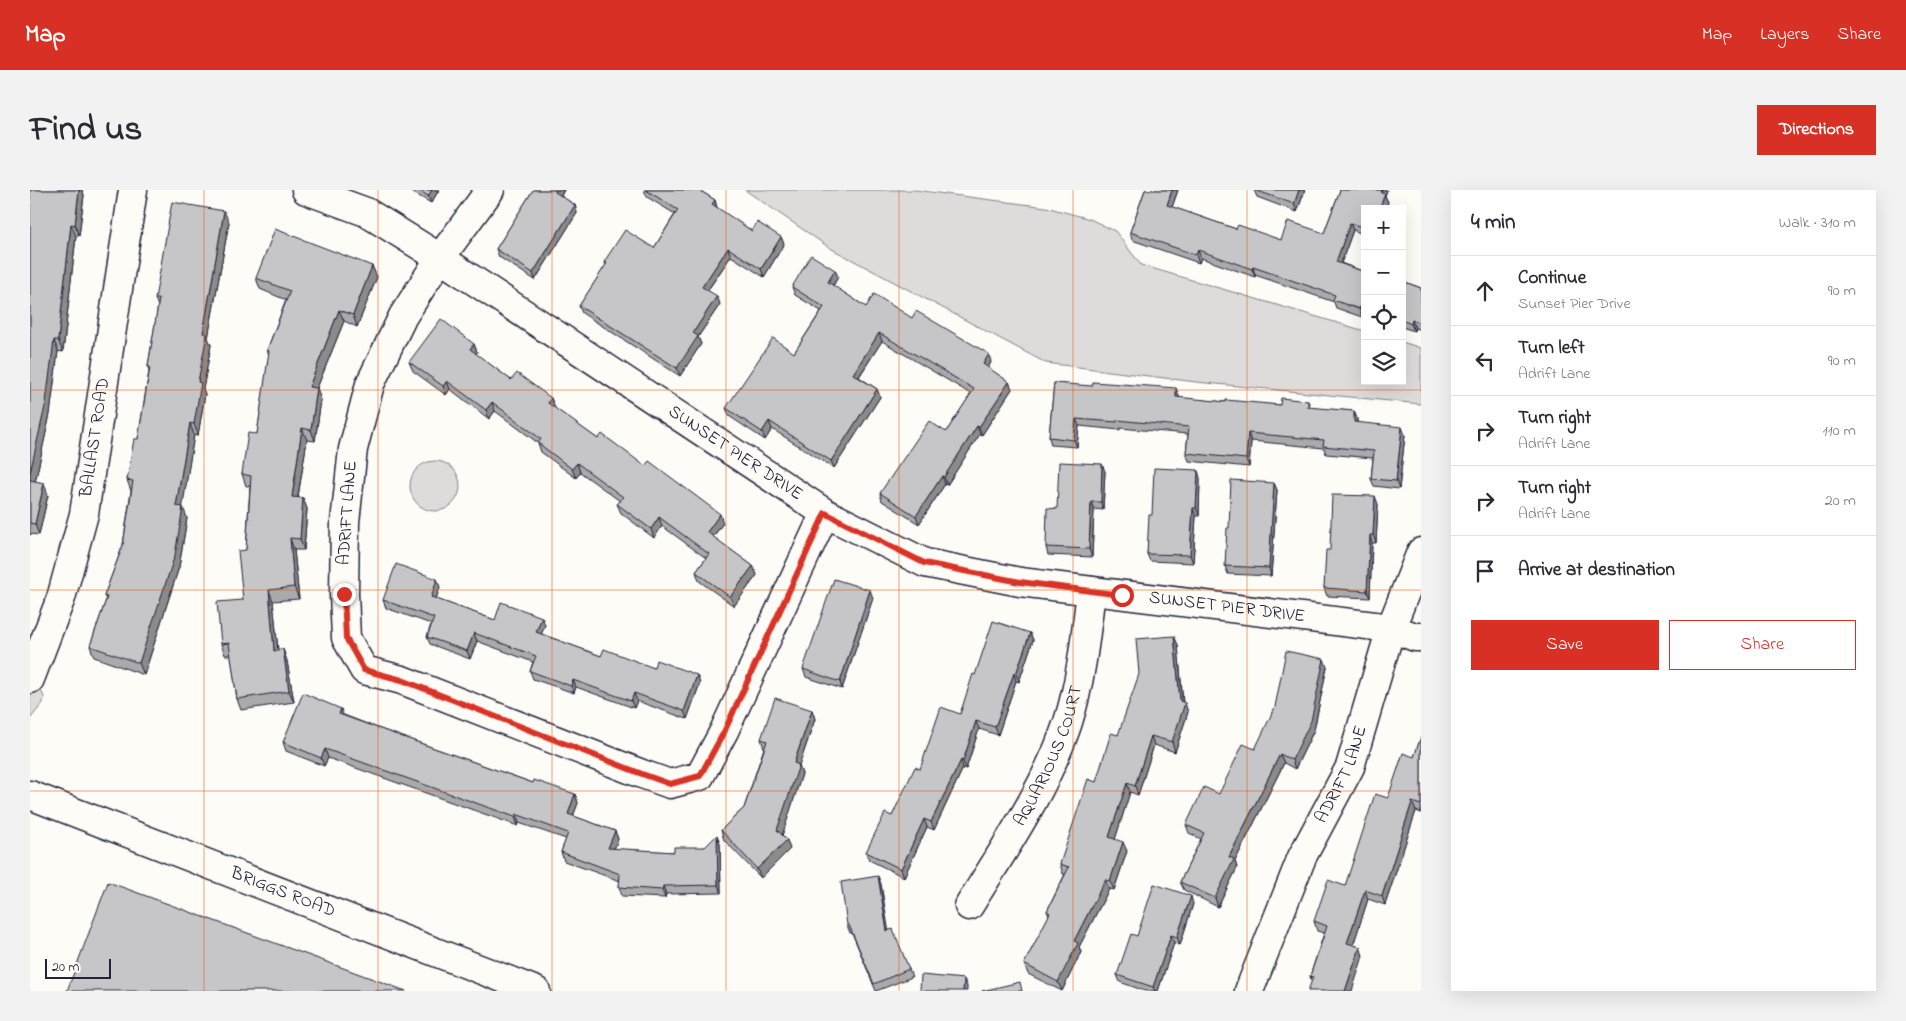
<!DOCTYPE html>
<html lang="en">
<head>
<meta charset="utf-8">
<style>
  body { margin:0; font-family:"Indie Flower",sans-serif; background:#f2f2f3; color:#2b2b33 }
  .controls { position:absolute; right:15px; top:15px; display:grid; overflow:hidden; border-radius:0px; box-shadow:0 5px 20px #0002 }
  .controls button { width:45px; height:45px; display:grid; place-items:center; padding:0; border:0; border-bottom:1px solid #e1e1e2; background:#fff; color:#2b2b33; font:25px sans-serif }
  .scale { position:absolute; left:15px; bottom:12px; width:66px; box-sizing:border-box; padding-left:5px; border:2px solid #22223b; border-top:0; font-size:14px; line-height:18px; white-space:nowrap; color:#22223b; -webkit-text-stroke:4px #fdfcf7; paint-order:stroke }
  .stop { position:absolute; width:15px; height:15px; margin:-11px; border:4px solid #d93025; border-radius:50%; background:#fff }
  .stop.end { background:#d93025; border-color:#fff; box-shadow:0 1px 5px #0008 }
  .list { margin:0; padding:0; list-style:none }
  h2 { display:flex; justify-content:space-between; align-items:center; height:65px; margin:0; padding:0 20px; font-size:21px }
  h2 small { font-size:16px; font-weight:400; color:#7c7c81 }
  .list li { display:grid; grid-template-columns:32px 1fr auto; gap:15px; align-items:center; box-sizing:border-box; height:70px; padding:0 20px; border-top:1px solid #e1e1e2 }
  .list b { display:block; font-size:19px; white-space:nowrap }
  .list p { margin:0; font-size:16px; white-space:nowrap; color:#7c7c81 }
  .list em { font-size:16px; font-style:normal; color:#7c7c81 }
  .actions { display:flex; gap:10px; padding:15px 20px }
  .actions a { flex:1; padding:11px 0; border:1px solid #d93025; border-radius:0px; text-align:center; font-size:18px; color:#d93025 }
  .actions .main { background:#d93025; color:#fff }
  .icon { flex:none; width:28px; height:28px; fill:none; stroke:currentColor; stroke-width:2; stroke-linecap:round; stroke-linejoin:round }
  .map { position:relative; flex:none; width:1391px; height:801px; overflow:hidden; border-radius:0px }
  header { display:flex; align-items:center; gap:30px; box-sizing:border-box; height:70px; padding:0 25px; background:#d93025; color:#fff }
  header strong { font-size:24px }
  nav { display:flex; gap:28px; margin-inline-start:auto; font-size:18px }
  .intro { display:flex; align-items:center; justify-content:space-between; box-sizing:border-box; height:120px; padding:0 30px }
  h1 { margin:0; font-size:35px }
  .button { padding:12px 22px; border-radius:0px; background:#d93025; color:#fff; font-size:18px; font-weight:700 }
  main { display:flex; gap:30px; padding:0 30px }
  aside { flex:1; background:#fff; border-radius:0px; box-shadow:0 5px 20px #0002 }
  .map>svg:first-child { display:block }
  .green { fill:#dddcdb; stroke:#807f8b }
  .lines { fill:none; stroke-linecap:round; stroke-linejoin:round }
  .minor-casing { stroke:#22223b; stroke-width:31 }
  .major-casing { stroke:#22223b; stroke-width:31 }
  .minor { stroke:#fdfcf7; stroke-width:28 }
  .major { stroke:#fdfcf7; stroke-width:28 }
  .wall { fill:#aaaaac; stroke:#22223b }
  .shaded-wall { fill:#8b8b8c; stroke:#22223b }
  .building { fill:#c6c6c8; stroke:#22223b }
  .route { stroke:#d93025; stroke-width:6 }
  .grid { fill:none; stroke:#e8590c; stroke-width:1; stroke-opacity:0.55 }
  .labels { text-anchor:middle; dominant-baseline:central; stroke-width:4; stroke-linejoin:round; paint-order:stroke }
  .street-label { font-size:18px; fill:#22223b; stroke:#fdfcf7 }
</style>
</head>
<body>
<header>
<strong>Map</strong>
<nav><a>Map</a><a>Layers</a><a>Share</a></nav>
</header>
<div class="intro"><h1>Find us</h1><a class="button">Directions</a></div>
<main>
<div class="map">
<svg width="1391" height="801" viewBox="0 0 1391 801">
  <rect width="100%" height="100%" fill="#fdfcf7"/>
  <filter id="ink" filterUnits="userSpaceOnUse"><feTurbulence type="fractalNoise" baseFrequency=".02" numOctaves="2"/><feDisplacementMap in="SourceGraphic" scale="10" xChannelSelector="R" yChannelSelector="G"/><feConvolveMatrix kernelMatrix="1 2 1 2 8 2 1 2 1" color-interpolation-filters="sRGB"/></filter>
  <g filter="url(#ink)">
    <g class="green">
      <polygon points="715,0 885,0 1016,17 1060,29 1085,41 1111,75 1335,141 1335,191 1372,191 1372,152 1391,158 1391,214 1166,192 1016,173 800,58"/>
      <circle cx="405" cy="296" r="25"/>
      <polygon points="0,495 9,496 14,507 13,513 0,529"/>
    </g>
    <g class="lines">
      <g class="minor-casing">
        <g id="minor">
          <path id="s1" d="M276,0L336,22L410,68L795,323L895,373L990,392L1361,438L1385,447H1391"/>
          <polyline points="460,0 410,68 373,126 340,194 323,259 315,332 314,404 316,448 334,480 372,490 612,584 640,594 670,586 694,541 795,323"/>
          <path id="s2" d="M0,489L31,408L54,324L103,0"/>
          <path id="s3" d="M939,716C975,657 1016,598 1038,532C1051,492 1056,443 1061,401"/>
          <path id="s4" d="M1219,801L1272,667L1320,577L1361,438L1391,362"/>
        </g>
      </g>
      <g class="major-casing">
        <g id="major">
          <path id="s5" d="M0,605L506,801"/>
        </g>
      </g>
      <use href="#minor" class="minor"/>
      <use href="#major" class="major"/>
    </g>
    <g class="wall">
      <polygon points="0,0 52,0 54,5 49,46 46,46 33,162 28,161 20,224 5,292 18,305 9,345 0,344 0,345"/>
      <polygon points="378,0 409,0 401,13"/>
      <polygon points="503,0 534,0 531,6 545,15 547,23 505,90 469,67 466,59"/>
      <polygon points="614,0 669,0 685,10 687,18 722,41 751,47 754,54 734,87 701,66 678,100 690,114 668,147 671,154 650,186 552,123 549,116 576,75 574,72 624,58 645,24 617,7"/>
      <polygon points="1115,0 1148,0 1142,17 1206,39 1251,50 1294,43 1310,0 1357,0 1355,6 1358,12 1355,19 1335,19 1335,45 1323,40 1311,73 1335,82 1335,124 1333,124 1332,127 1306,118 1304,112 1225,85 1225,87 1171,68 1169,73 1102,50 1100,42"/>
      <polygon points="1224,0 1275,0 1267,22 1227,7"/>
      <polygon points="199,32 178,148 181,155 173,199 175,204 168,245 164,245 152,317 157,328 149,377 114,485 64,467 60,456 76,410 74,406 93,355 101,301 97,290 108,249 119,181 118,176 128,116 125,109"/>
      <polygon points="342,76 347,87 327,137 314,131 287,198 291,210 285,251 277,250 268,307 273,308 277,319 274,360 264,360 269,409 243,411 248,460 253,459 257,471 264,512 211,520 207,509 201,465 195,465 191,454 213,410 220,296 216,296 212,284 227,244 239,165 237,160 256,110 230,99 226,88"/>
      <polygon points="805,80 808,87 803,96 836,117 882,128 961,172 958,178 979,192 982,199 952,245 950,244 917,295 915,294 889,334 852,311 850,303 916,242 941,204 852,151 829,187 847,199 850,207 804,278 742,239 735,250 699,226 696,218 764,163 791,121 765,105 762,97"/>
      <polygon points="1372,91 1391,98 1391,140 1385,138 1384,141 1372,137"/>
      <polygon points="444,154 447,162 446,164 481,190 521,208 524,218 568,249 693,333 683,347 723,376 727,385 704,416 669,391 666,382 676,368 632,336 624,348 591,323 587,314 590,311 550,282 546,288 511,262 508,253 465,221 459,229 420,199 416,205 383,181 379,172"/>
      <polygon points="1024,193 1149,206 1149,208 1196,212 1250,215 1278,211 1281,218 1324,221 1327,229 1327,232 1375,245 1369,299 1344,296 1341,289 1343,268 1296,264 1294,258 1221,251 1219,277 1159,271 1156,263 1158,244 1090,238 1090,240 1049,236 1047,257 1021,255 1019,247"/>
      <polygon points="1075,281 1073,320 1064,319 1062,367 1018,365 1016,357 1027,319"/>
      <polygon points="1170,288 1169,326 1166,326 1163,373 1120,371 1117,364 1122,325"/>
      <polygon points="1244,293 1247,300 1241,386 1198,384 1195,376 1199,338"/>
      <polygon points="1348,314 1346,353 1342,353 1340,408 1297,406 1294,398 1300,360"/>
      <polygon points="410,397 406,409 465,430 515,435 511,444 571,466 624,478 670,493 657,529 607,511 604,518 546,497 544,503 503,489 500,481 503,472 447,451 440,469 400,454 397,447 401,434 356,418 353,410"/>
      <polygon points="843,408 812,499 776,487 773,479"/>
      <polygon points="1000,443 1003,450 989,492 986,491 968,545 949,539 936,579 933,578 904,640 897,637 874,687 839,670 836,662 862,626 890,579 930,524 945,485"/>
      <polygon points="1144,446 1148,455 1153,512 1158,522 1145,562 1124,555 1108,605 1100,602 1085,649 1097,661 1084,700 1079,699 1049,757 1051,762 1032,801 998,784 994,774 1019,726 1017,721 1035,684 1033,684 1030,674 1066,592 1088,545"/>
      <polygon points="1297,477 1284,540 1265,579 1254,573 1205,671 1207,678 1188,717 1154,700 1150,692 1171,649 1159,643 1156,635 1189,604"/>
      <polygon points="782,520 785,529 769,576 772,584 752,645 760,659 731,688 694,650 691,640 714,618 734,558 731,549"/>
      <polygon points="314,525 353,540 503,593 545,604 548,613 543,626 585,641 588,649 584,659 644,662 675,657 687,645 690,654 691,703 636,704 635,708 592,706 589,697 590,691 534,671 531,662 536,649 489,633 488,636 298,568 294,576 256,561 253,552"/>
      <polygon points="1391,547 1391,623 1386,621 1355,715 1338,709 1323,755 1330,757 1333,766 1281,790 1280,786 1294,743 1287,741 1284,731 1315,696 1358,608 1384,567"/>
      <polygon points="851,694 858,741 879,779 882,787 846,801 822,743 820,743 817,735"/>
      <polygon points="1163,714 1150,755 1144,753 1128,801 1115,801 1090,792 1087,785 1107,746"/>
    </g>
    <g class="shaded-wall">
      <polygon points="49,0 52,0 54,5 49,46 45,35"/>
      <polygon points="402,0 409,0 401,13 398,6"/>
      <polygon points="526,0 534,0 528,10 525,2"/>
      <polygon points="1142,0 1148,0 1140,23 1137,15"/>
      <polygon points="1269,0 1275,0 1267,22 1264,14"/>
      <polygon points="1352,0 1357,0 1355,6 1358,12 1355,19 1349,19 1351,3"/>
      <polygon points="685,10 687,18 682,14"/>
      <polygon points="545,15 547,23 505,90 503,83"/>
      <polygon points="194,21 199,32 178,148 181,155 173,199 175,204 168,245 164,234 173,143"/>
      <polygon points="1320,33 1323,40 1309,79 1306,72"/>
      <polygon points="41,34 46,46 33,162 28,150"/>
      <polygon points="751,47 754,54 734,87 731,79"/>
      <polygon points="698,58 701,66 675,104 672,97"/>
      <polygon points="1168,60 1171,68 1169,73 1166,65"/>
      <polygon points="342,76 347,87 327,137 323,125"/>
      <polygon points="1223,77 1225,85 1225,87 1222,79"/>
      <polygon points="805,80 808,87 800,100 798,92"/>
      <polygon points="687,106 690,114 668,147 671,154 650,186 647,178 663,143"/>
      <polygon points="1330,116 1333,124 1332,127 1329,119"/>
      <polygon points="309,120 314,131 283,208 279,197"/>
      <polygon points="1382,130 1385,138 1384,141 1381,134"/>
      <polygon points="849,143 852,151 826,191 823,184"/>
      <polygon points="24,150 28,161 20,224 3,302 0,294 0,283"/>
      <polygon points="444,154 447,162 443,168 440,159"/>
      <polygon points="959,164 961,172 956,182 953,174"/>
      <polygon points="417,191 420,199 416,205 413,196"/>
      <polygon points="979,192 982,199 952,245 949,237"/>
      <polygon points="287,198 291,210 285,251 281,240"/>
      <polygon points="1146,198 1149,206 1148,215 1146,207"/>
      <polygon points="847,199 850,207 804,278 801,271"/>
      <polygon points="521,208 525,217 521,222 518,213"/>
      <polygon points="462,212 465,221 459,229 456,220"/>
      <polygon points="1324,221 1327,229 1326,240 1324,232"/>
      <polygon points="1046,229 1049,236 1047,257 1044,250"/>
      <polygon points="739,231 742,239 735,250 732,242"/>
      <polygon points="160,233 164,245 151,327 146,316"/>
      <polygon points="947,236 950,244 917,295 914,287"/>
      <polygon points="1372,237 1375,245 1369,299 1366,291"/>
      <polygon points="272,238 277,250 266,318 262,307"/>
      <polygon points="1218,243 1221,251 1219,277 1216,269"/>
      <polygon points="547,273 550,282 546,288 542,279"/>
      <polygon points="1072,274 1075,281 1073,320 1071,312"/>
      <polygon points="1168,280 1170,288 1169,326 1166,318"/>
      <polygon points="912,286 915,294 889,334 886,326"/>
      <polygon points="14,293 18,305 9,345 5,334"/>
      <polygon points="1244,293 1247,300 1241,386 1239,378"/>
      <polygon points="1345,306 1348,314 1346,353 1343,345"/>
      <polygon points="273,308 277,319 274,360 270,349"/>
      <polygon points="1061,312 1064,319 1062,367 1059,359"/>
      <polygon points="153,317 157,328 149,377 114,485 109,473"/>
      <polygon points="1163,318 1166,326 1163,373 1160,365"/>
      <polygon points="690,324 693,333 680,351 677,342"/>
      <polygon points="629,327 632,336 624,348 621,339"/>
      <polygon points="1340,345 1342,353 1340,408 1337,401"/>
      <polygon points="260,348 264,360 269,409 264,397"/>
      <polygon points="723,376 727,385 704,416 700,407"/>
      <polygon points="407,389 410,397 404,415 401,407"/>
      <polygon points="239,400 243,411 249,472 244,461"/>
      <polygon points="840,400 843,408 812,499 810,492"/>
      <polygon points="512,427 515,435 509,450 506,442"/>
      <polygon points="444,443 447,451 440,469 437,461"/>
      <polygon points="1000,443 1003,450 989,492 986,484"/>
      <polygon points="1144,446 1148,455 1153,519 1155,513 1158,522 1145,562 1142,552 1150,511"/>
      <polygon points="253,459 257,471 264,512 259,501"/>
      <polygon points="1294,469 1297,477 1284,540 1265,579 1262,570"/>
      <polygon points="984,483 986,491 968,545 965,537"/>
      <polygon points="667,485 670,493 657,529 654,521"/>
      <polygon points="543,490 546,497 544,503 541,496"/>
      <polygon points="604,503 607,511 604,518 601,511"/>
      <polygon points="311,519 314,527 309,524"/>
      <polygon points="782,520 785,529 769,576 772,584 751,649 747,640 764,573"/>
      <polygon points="946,531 949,539 936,579 933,571"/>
      <polygon points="1121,546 1124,555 1108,605 1105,596"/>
      <polygon points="295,559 298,568 294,576 291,568"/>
      <polygon points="1250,564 1254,573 1205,671 1207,678 1188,717 1185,708 1199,667"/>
      <polygon points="931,570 933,578 904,640 901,632"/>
      <polygon points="1097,593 1100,602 1083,656 1079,647"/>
      <polygon points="545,604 548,613 541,632 538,624"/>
      <polygon points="1382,612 1386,621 1355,715 1352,706"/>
      <polygon points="486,624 489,633 488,636 485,627"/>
      <polygon points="894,629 897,637 874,687 871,679"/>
      <polygon points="585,641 588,649 581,667 578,658"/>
      <polygon points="687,645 690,654 691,703 688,695"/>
      <polygon points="757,650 760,659 731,688 727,679"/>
      <polygon points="1093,652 1097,661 1084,700 1080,691"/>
      <polygon points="848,686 851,694 860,749 857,741"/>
      <polygon points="1075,690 1079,699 1049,757 1051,762 1032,801 1028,792 1044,751"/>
      <polygon points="633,696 636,704 635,708 632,700"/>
      <polygon points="1335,700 1338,709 1321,762 1317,753"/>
      <polygon points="1161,706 1163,714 1150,755 1147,747"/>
      <polygon points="1141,745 1144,753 1128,801 1125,801 1123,797"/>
      <polygon points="1330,757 1333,766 1322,801 1315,801"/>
      <polygon points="934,789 937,796 937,801 933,801"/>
    </g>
    <g class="building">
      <polygon points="0,0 49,0 45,35 41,34 28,150 24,150 16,212 0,283"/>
      <polygon points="389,0 402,0 398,6"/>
      <polygon points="503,0 526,0 525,2 545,15 503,83 466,59"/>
      <polygon points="616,0 669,0 685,10 682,14 722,41 727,32 751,47 731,79 698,58 672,97 687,106 663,143 668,146 647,178 549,116 577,73 574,72 595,40 624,58 648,20"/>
      <polygon points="1115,0 1142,0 1137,15 1206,39 1208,35 1251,50 1258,31 1294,43 1310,0 1352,0 1351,3 1355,4 1349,19 1335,19 1335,38 1320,33 1306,72 1335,82 1335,117 1330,116 1329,119 1303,110 1305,105 1223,77 1222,79 1168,60 1166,65 1100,42"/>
      <polygon points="1225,0 1269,0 1264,14"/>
      <polygon points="142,12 194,21 173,143 177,144 168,192 171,193 164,234 160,233 146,316 153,317 145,365 109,473 60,456 77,407 74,406 93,355 103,291 97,290 104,249 108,249 120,177 118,176 129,109 125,109"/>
      <polygon points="245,39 342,76 323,125 309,120 279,197 287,198 281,240 272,238 262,307 273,308 270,349 260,348 264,397 239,400 244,461 253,459 259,501 207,509 199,453 191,454 187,412 213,410 208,361 216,360 221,286 212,284 218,243 227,244 239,161 237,160 260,101 226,88"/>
      <polygon points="781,65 805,80 798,92 836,117 844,104 882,128 886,121 959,164 953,174 979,192 949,237 947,236 914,287 912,286 886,326 850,303 899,231 916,242 944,199 849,143 823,184 847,199 801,271 739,231 732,242 696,218 743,148 764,163 794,117 762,97"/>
      <polygon points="1372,91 1391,98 1391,133 1382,130 1381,134 1372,130"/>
      <polygon points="411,129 444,154 440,159 481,190 487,183 521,208 518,213 568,249 572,244 615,276 619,271 690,324 677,342 723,376 700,407 666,382 679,364 629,327 621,339 587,314 593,307 547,273 542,279 508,253 511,249 462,212 456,220 417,191 413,196 379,172"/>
      <polygon points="1063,192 1146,198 1146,207 1196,212 1196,210 1250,215 1251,208 1278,211 1278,217 1324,221 1324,232 1372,237 1366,291 1341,289 1344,261 1293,256 1294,250 1218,243 1216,269 1156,263 1159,237 1087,230 1087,232 1046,229 1044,250 1019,247 1024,193 1062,196"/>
      <polygon points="1029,272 1072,274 1071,312 1061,312 1059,359 1016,357 1017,318 1027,319"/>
      <polygon points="1124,278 1168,280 1166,318 1163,318 1160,365 1117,364 1119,325 1122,325"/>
      <polygon points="0,290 14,293 5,334 0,333"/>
      <polygon points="1201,290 1244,293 1239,378 1195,376 1197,338 1199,338"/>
      <polygon points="1302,305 1345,306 1343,345 1340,345 1337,401 1294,398 1296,360 1300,360"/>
      <polygon points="366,374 407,389 401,407 465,430 471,412 512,427 506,442 571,466 574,459 624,478 626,470 667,485 654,521 604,503 601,511 543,490 541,496 500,481 506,466 444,443 437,461 397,447 404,428 353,410"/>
      <polygon points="804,389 840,400 810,492 773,479"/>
      <polygon points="963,431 1000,443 986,484 984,483 965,537 946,531 933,571 931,570 901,632 894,629 871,679 836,662 855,623 862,626 885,577 890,579 911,517 930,524 943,484 945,485"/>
      <polygon points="1144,446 1150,511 1155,513 1142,552 1121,546 1105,596 1097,593 1079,647 1093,652 1080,691 1075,690 1044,751 1048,753 1028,792 994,774 1020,723 1017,721 1039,677 1030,674 1058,589 1066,592 1081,543 1088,545 1109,484 1106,449"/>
      <polygon points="1256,461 1294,469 1281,531 1262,570 1250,564 1199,667 1204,669 1185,708 1150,692 1174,643 1156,635 1174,597 1189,604 1213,554 1225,559 1245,517"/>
      <polygon points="273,503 311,519 309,524 353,540 503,593 504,590 545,604 538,624 585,641 578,658 644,662 644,657 675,657 687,645 688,695 633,696 632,700 589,697 590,684 531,662 538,643 486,624 485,627 295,559 291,568 253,552"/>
      <polygon points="745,508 782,520 764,573 769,575 747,640 757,650 727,679 691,640 714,618 737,551 731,549"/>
      <polygon points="1391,547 1391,615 1382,612 1352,706 1335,700 1317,753 1330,757 1315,801 1278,801 1283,787 1280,786 1297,736 1284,731 1298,690 1315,696 1345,604 1358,608 1373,563 1384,567"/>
      <polygon points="848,686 857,741 863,739 879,779 844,794 819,735 817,735 811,692"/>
      <polygon points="78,692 376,801 37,801"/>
      <polygon points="1124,694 1161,706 1147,747 1141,745 1123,797 1087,785 1101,744 1107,746"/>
      <polygon points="891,785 934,789 933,801 890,801"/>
      <polygon points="990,792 992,801 952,801"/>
    </g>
  </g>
  <g class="lines" filter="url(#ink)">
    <polyline class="route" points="314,404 316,448 334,480 372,490 612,584 640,594 670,586 694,542 795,323 894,373 990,392 1092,405"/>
  </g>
  <path class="grid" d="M174,0V801M348,0V801M522,0V801M696,0V801M869,0V801M1043,0V801M1217,0V801M0,200H1391M0,400H1391M0,601H1391"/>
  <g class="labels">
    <g class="street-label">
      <text stroke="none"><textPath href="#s2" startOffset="251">BALLAST ROAD</textPath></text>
      <text stroke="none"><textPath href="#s1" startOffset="505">SUNSET PIER DRIVE</textPath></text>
      <text transform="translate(318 323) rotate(-86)">ADRIFT LANE</text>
      <text stroke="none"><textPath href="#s1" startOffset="1030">SUNSET PIER DRIVE</textPath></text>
      <text stroke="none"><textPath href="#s3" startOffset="171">AQUARIOUS COURT</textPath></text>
      <text stroke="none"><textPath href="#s4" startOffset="236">ADRIFT LANE</textPath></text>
      <text stroke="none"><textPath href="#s5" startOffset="271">BRIGGS ROAD</textPath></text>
    </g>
  </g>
</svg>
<div class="controls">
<button>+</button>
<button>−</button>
<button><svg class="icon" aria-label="locate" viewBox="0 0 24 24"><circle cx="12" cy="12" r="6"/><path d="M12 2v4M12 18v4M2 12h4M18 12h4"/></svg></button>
<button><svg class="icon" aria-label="layers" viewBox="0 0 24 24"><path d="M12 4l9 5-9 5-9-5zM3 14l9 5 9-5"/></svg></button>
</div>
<div class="scale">20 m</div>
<div class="stop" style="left:1092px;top:405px"></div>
<div class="stop end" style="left:314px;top:404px"></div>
</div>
<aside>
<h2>4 min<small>Walk · 310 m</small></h2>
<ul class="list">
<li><svg class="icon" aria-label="ahead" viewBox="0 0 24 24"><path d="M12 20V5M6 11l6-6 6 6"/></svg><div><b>Continue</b><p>Sunset Pier Drive</p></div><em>90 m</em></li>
<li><svg class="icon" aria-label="left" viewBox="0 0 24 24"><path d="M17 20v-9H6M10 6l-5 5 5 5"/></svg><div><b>Turn left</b><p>Adrift Lane</p></div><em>90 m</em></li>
<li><svg class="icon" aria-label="right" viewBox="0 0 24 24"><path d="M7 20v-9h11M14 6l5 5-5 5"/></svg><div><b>Turn right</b><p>Adrift Lane</p></div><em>110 m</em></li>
<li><svg class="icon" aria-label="right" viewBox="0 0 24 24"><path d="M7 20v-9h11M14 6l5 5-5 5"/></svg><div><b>Turn right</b><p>Adrift Lane</p></div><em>20 m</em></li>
<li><svg class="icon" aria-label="arrive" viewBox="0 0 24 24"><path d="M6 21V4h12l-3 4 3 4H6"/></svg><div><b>Arrive at destination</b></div></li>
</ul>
<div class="actions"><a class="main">Save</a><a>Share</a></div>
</aside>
</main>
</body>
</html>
